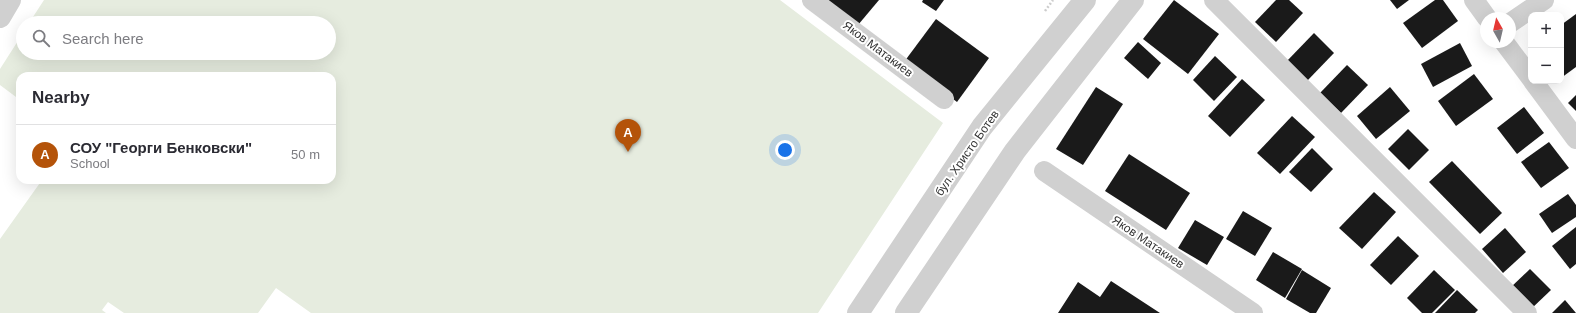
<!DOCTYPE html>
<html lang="en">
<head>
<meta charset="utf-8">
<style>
  body { margin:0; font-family:Helvetica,sans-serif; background:#f7f7f7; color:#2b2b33 }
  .controls { position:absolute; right:12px; top:12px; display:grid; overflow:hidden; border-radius:8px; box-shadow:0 4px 16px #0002 }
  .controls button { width:36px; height:36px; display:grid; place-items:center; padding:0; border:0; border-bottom:1px solid #e1e1e2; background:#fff; color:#2b2b33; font:20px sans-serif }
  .compass { position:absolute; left:1480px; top:12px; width:36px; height:36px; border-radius:50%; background:#fff; box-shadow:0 4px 16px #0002; rotate:352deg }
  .you { position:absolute; left:785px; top:150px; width:14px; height:14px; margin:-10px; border:3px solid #fff; border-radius:50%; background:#1a73e8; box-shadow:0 0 0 6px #1a73e833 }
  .badge { display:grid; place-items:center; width:26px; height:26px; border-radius:50%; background:#b45309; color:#fff; font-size:13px; font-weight:700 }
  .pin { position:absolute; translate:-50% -33px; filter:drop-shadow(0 1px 2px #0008) }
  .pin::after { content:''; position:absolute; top:21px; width:14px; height:12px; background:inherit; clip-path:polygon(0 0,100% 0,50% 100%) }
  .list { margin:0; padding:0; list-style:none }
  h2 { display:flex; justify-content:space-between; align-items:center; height:52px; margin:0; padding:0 16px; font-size:17px }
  h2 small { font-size:13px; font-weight:400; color:#7c7c81 }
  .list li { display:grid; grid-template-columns:26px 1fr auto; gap:12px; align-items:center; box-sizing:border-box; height:60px; padding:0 16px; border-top:1px solid #e1e1e2 }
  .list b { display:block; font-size:15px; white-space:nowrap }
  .list p { margin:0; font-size:13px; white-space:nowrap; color:#7c7c81 }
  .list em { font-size:13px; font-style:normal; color:#7c7c81 }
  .icon { flex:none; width:22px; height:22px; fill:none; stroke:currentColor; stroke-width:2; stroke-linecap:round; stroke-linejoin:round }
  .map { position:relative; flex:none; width:1576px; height:313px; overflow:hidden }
  .search { position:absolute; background:#fff; box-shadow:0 4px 16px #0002; left:16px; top:16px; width:320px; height:44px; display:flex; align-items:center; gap:10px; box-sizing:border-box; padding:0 14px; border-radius:22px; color:#7c7c81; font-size:15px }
  .panel { position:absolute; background:#fff; box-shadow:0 4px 16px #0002; left:16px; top:72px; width:320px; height:112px; border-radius:12px }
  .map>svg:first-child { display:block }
  .green { fill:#e6ecdf }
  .building { fill:#1a1a1a }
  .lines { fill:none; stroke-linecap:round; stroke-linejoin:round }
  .path { stroke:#cdcdcd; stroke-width:2.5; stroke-dasharray:2 2; stroke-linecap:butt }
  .minor { stroke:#d0d0d0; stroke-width:20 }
  .tertiary { stroke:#d0d0d0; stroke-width:22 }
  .labels { text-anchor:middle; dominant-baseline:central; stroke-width:4; stroke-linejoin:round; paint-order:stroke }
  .street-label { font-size:12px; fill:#333; stroke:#fff }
</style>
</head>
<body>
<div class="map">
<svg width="1576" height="313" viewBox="0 0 1576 313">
  <rect width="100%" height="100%" fill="#fff"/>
  <polygon class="green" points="44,0 780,0 943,123 818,313 311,313 276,288 258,313 124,313 108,302 102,310 106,313 0,313 0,239 42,180 332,180 332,76 20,76 20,100 0,85 0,69 23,33 23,53 329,53 329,23 29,23"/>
  <g class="building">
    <polygon points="828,0 879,0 858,25"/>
    <polygon points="923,0 944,0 936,11 922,2"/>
    <polygon points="1174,0 1219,34 1188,74 1143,39"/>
    <polygon points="1276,0 1289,0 1303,13 1276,42 1255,22"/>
    <polygon points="1390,0 1409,0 1397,9"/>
    <polygon points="1435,0 1443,0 1458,21 1422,48 1403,23"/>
    <polygon points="1576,14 1576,67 1561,78 1561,25"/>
    <polygon points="936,19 989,58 957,102 904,62"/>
    <polygon points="1314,33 1334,53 1307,81 1286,62"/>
    <polygon points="1138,42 1161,63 1148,79 1124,58"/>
    <polygon points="1460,43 1472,66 1433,87 1421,64"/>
    <polygon points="1215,56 1237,77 1214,101 1193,80"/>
    <polygon points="1347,65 1368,85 1341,113 1320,93"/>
    <polygon points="1474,74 1493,99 1456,126 1438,101"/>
    <polygon points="1242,79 1265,100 1230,137 1208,116"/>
    <polygon points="1096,87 1123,104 1083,165 1056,149"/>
    <polygon points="1390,87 1410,111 1376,139 1357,116"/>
    <polygon points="1576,95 1576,111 1568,103"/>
    <polygon points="1524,107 1544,133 1517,154 1497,128"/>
    <polygon points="1292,116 1315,137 1280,174 1257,153"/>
    <polygon points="1408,129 1429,150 1409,170 1388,149"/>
    <polygon points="1549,142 1569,168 1541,188 1521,162"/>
    <polygon points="1312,148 1333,169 1311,192 1289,172"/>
    <polygon points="1129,154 1190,193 1166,230 1105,191"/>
    <polygon points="1452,161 1502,213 1480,234 1429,182"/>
    <polygon points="1374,192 1396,212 1362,249 1339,228"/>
    <polygon points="1568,194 1576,205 1576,217 1552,233 1539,214"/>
    <polygon points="1243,211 1272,228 1255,256 1226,239"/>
    <polygon points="1195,220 1224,237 1207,265 1178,248"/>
    <polygon points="1576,227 1576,264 1570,269 1552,246"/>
    <polygon points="1505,228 1526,252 1503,273 1482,249"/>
    <polygon points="1398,236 1419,256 1391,285 1370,265"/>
    <polygon points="1273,252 1302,269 1285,298 1256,280"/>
    <polygon points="1530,269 1551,290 1530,310 1509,289"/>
    <polygon points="1302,270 1331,288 1316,313 1310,313 1286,299"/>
    <polygon points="1434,270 1455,290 1432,313 1422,313 1407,298"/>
    <polygon points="1111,281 1160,313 1058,313 1078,282 1100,297"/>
    <polygon points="1457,290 1478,310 1475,313 1435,313"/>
    <polygon points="1565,300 1576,313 1552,313"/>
  </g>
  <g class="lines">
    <polyline class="path" points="1045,11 1053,0"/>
    <g class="minor">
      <polyline points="812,0 944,99"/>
      <polyline points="1214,0 1527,313"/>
      <polyline points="1474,0 1487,18"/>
      <polyline points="1510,23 1544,0"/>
      <polyline points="1504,42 1531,78"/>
      <polyline points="1533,81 1576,139"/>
      <polyline points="1044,171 1253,313"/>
    </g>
    <g class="tertiary">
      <polyline points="0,17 10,0"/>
      <polyline points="858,313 982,127 1085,0"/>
      <polyline points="906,313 1015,151 1133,0"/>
    </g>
  </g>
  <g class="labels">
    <g class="street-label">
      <text transform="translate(878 49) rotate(37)">Яков Матакиев</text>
      <text transform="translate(967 153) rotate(-55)">бул. Христо Ботев</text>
      <text transform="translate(1148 242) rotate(34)">Яков Матакиев</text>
    </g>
  </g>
</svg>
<div class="controls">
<button>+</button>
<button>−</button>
</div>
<svg class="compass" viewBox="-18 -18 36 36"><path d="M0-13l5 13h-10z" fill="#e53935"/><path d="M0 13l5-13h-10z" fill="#7c7c81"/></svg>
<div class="you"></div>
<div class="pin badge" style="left:628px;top:152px">A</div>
<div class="search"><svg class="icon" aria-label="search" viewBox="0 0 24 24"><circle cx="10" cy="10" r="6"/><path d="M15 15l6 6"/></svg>Search here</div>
<section class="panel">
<h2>Nearby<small></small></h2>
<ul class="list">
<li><span class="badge">A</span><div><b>СОУ &quot;Георги Бенковски&quot;</b><p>School</p></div><em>50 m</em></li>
</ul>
</section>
</div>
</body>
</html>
